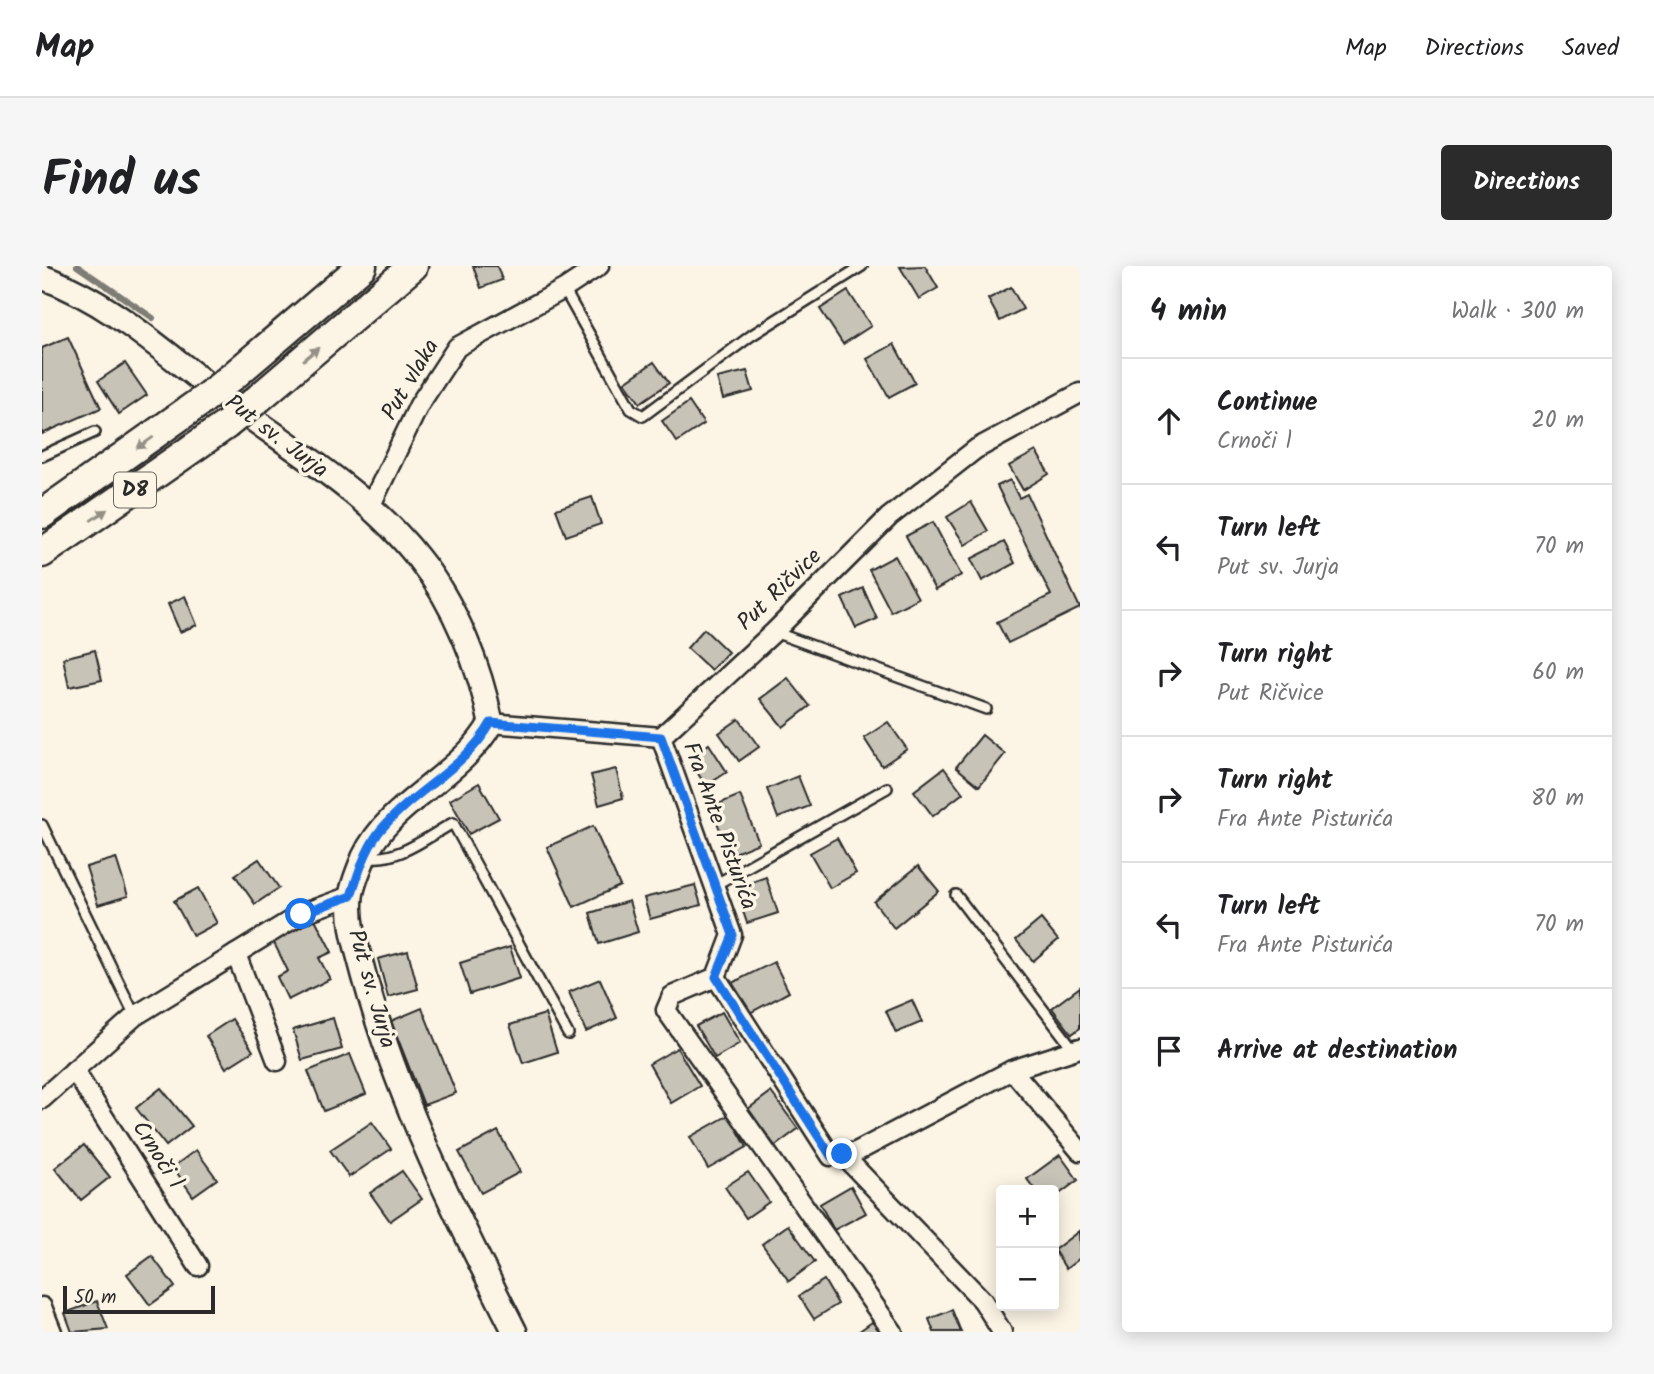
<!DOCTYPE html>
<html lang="en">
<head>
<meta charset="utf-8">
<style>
  body { margin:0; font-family:Kalam,sans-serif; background:#f6f6f6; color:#202124 }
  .controls { position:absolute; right:21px; bottom:21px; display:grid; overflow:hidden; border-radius:7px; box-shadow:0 4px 18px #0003 }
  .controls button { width:63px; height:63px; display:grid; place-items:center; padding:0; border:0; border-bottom:2px solid #e0e0e0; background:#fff; color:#202124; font:35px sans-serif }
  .scale { position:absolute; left:21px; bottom:18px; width:152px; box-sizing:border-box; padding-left:7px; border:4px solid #2b2b2b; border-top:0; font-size:19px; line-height:24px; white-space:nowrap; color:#2b2b2b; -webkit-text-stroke:5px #fcf5e5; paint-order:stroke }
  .stop { position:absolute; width:21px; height:21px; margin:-16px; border:5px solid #1a73e8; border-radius:50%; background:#fff }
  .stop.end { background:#1a73e8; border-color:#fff; box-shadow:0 2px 7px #0008 }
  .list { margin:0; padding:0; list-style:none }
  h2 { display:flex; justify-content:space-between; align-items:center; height:91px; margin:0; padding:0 28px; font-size:30px }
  h2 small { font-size:23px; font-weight:400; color:#757577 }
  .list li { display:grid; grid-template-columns:46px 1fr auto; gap:21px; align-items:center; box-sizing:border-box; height:126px; padding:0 28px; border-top:2px solid #e0e0e0 }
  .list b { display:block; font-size:26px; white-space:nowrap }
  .list p { margin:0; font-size:23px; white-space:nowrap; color:#757577 }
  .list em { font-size:23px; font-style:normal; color:#757577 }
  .icon { flex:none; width:38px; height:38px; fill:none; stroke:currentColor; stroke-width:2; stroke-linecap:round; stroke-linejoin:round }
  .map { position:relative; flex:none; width:1038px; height:1066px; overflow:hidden; border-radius:7px }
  header { display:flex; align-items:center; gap:42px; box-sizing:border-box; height:98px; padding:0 35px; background:#fff; border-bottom:2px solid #e0e0e0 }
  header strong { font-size:33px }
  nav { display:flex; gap:38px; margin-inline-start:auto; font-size:24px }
  .intro { display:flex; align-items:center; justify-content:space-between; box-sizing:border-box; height:168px; padding:0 42px }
  h1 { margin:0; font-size:49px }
  .button { padding:18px 32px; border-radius:7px; background:#2b2b2b; color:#fff; font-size:24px; font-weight:700 }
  main { display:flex; gap:42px; padding:0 42px }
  aside { flex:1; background:#fff; border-radius:7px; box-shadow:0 4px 18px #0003 }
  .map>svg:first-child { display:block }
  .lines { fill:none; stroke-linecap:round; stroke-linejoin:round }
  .stream { stroke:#7d7b74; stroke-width:6 }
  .building { fill:#c8c3b7; stroke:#2b2b2b; stroke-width:2 }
  .service-casing { stroke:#2b2b2b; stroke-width:14 }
  .minor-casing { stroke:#2b2b2b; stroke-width:23 }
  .tertiary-casing { stroke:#2b2b2b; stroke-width:28 }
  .primary-casing { stroke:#2b2b2b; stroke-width:33 }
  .service { stroke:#fcf5e5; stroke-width:9 }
  .minor { stroke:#fcf5e5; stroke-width:18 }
  .tertiary { stroke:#fcf5e5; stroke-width:23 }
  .primary { stroke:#fcf5e5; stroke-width:28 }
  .primary-bridge-casing { stroke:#2b2b2b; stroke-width:33; stroke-linecap:butt }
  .primary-bridge { stroke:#fcf5e5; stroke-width:28 }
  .oneway { fill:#949088 }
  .route { stroke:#1a73e8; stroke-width:9 }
  .labels { text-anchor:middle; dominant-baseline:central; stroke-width:7; stroke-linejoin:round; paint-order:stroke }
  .shield { fill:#fcf5e5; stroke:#6a6863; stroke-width:2 }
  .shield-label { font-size:21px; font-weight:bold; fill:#2b2b2b }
  .street-label { font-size:23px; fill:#2b2b2b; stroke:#fcf5e5 }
</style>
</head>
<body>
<header>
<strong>Map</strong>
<nav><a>Map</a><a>Directions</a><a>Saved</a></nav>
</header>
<div class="intro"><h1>Find us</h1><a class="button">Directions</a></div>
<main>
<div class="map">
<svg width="1038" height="1066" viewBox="0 0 1038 1066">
  <rect width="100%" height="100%" fill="#fcf5e5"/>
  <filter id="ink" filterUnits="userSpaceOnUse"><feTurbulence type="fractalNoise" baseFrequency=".0143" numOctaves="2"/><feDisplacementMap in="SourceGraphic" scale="14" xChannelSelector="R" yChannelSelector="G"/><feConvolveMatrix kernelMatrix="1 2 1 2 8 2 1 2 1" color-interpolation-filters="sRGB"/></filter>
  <g filter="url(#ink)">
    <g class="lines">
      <polyline class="stream" points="35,0 111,52"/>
    </g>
    <g class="building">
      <polygon points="431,0 455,0 460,14 439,22"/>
      <polygon points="883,0 896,22 877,33 858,1"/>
      <polygon points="969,21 981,43 958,55 946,33"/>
      <polygon points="806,25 829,60 801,78 778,43"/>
      <polygon points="26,71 59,142 0,168 0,82"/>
      <polygon points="852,78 873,117 847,131 825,93"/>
      <polygon points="612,96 627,117 598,137 583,116"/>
      <polygon points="83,97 105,129 77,148 56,115"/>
      <polygon points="705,105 711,125 681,133 675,112"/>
      <polygon points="647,136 662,158 635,176 620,155"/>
      <polygon points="994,185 1007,208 981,224 967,200"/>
      <polygon points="968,214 977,232 985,228 1038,342 966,377 955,356 1009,329 955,220"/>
      <polygon points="550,231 559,258 524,270 514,243"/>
      <polygon points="929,236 946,265 923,279 905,251"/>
      <polygon points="891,256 919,309 893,324 864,270"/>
      <polygon points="962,276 973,297 940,315 929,293"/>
      <polygon points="853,290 876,332 849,346 827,304"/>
      <polygon points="821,322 835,353 814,362 800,332"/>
      <polygon points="143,330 155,359 138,366 126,338"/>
      <polygon points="662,363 686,386 669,404 645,382"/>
      <polygon points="53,384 60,414 27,421 21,392"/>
      <polygon points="746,412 768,440 741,461 718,433"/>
      <polygon points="697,453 717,481 697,495 677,467"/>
      <polygon points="846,456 865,483 840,500 822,472"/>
      <polygon points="940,469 963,488 937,520 914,501"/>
      <polygon points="667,478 685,506 664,520 646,492"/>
      <polygon points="902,502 921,527 891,550 872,525"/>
      <polygon points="574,503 581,532 557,539 549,509"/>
      <polygon points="756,510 768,540 736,552 725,523"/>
      <polygon points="437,517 457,552 427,568 408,534"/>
      <polygon points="698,529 717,577 688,589 669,541"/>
      <polygon points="551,560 578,620 532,641 505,581"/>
      <polygon points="795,572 814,607 788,622 768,587"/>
      <polygon points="74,592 86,630 56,639 44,601"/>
      <polygon points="217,593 237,622 213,638 193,609"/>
      <polygon points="876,600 897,625 852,662 832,636"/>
      <polygon points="724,611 736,647 705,657 693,622"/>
      <polygon points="653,619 659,639 608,653 602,632"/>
      <polygon points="156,622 175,657 151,670 132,635"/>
      <polygon points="587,635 596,666 557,678 548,647"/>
      <polygon points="273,653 290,686 277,692 288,713 246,734 235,711 246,705 231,675"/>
      <polygon points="999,653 1016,674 991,695 974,674"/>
      <polygon points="468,681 478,712 428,728 418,697"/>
      <polygon points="366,685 376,723 346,731 336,693"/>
      <polygon points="732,696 747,726 706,748 690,717"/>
      <polygon points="558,713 575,752 544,766 527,726"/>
      <polygon points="1038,721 1038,762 1030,768 1010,742"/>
      <polygon points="870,734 880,756 854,767 844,745"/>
      <polygon points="380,742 414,827 382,839 349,755"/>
      <polygon points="680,746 698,777 673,792 654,760"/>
      <polygon points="503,748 515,786 481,797 468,759"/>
      <polygon points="291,752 300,783 260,794 251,764"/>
      <polygon points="190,753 211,785 184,802 164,770"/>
      <polygon points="635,782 658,820 629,837 607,798"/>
      <polygon points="308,788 324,828 282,845 266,805"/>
      <polygon points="119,822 150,860 124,880 94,842"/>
      <polygon points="729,826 756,863 733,880 706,843"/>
      <polygon points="687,849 705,881 666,903 648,871"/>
      <polygon points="330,856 349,883 307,911 288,884"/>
      <polygon points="456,865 478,906 439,927 417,886"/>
      <polygon points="42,879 68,911 39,934 13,902"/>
      <polygon points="154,884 175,913 151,930 131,901"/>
      <polygon points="1018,889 1036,914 1012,932 1012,924 993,924 985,913"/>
      <polygon points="360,905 380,933 348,955 328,927"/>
      <polygon points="706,906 727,936 704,952 683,921"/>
      <polygon points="809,920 824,947 792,964 778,938"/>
      <polygon points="746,959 773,996 747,1015 720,978"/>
      <polygon points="1037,965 1038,992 1024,1003 1012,984"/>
      <polygon points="110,990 133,1021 108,1039 85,1008"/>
      <polygon points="782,1014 796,1038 772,1053 757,1030"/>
      <polygon points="55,1035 66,1063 30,1066 23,1047"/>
      <polygon points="910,1044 919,1066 892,1066 887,1053"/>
      <polygon points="830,1056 838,1066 816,1066"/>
    </g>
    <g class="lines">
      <g class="service-casing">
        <g id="service">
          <polyline points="522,23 589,143 601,150 710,69 820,0"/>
          <polyline points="0,190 53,166"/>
          <polyline points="732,366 944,443"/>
          <polyline points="0,559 93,750"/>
          <path d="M325,590C354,597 385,571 411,557L526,768"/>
          <polyline points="671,620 845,522"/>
          <polyline points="914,629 1032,784"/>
        </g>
      </g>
      <g class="minor-casing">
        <g id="minor">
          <polyline points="328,241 377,139 415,81 522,23 557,0"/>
          <polyline points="449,457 619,471 732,366 847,251 934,183 1038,127"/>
          <polyline points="619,471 690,669 674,711 789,890 814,886 970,804 1038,782"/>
          <polyline points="194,688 235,795"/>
          <polyline points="674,711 630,730 624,744 851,1066"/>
          <polyline points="32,804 156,1000"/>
          <polyline points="970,804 1038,885"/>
          <polyline points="0,833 93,750 259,648 308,630"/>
          <polyline points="800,888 941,1035 960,1066"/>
          <polyline points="0,1041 10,1066"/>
        </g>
      </g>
      <g class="tertiary-casing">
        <path id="tertiary" d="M0,11C70,36 126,90 185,134C250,183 327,228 377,293C413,338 438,401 449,457C419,511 349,534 322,591C317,603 310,619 309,631C306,657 316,685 322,709C356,835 415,951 473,1066"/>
      </g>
      <g class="primary-casing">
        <g id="primary">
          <polyline points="190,111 320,0"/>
          <polyline points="217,132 371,0"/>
          <polyline points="0,248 158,136"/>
          <polyline points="0,287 184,159"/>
        </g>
      </g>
      <use href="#service" class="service"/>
      <use href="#minor" class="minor"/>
      <use href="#tertiary" class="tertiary"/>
      <use href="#primary" class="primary"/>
      <g class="primary-bridge-casing">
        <g id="primary-bridge">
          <polyline points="158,136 190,111"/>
          <polyline points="184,159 217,132"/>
        </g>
      </g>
      <use href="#primary-bridge" class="primary-bridge"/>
    </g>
    <defs><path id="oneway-solid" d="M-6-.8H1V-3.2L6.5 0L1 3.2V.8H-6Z" transform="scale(1.75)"/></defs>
    <g class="oneway">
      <use href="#oneway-solid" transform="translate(269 88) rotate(-40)"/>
      <use href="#oneway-solid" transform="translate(103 177) rotate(145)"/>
      <use href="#oneway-solid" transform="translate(57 249) rotate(-34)"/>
    </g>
  </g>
  <g class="lines" filter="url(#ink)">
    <path class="route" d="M259,648L309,630C316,608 323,585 337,566C370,525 423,503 449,457L619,471L691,669L674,711L789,890L800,888"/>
  </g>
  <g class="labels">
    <rect class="shield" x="72" y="206.5" width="42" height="35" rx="5"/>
    <g class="shield-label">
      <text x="93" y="224">D8</text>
    </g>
    <g class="street-label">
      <text transform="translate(369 114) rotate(-59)">Put vlaka</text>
      <text transform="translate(234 171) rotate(37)">Put sv. Jurja</text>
      <text transform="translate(738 324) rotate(-44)">Put Ričvice</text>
      <text transform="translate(677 560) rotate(70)">Fra Ante Pisturića</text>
      <text transform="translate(329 723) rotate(74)">Put sv. Jurja</text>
      <text transform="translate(115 889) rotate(58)">Crnoči l</text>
    </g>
  </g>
</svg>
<div class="controls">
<button>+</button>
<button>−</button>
</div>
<div class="scale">50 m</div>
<div class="stop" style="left:259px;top:648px"></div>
<div class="stop end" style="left:800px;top:888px"></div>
</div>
<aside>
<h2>4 min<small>Walk · 300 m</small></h2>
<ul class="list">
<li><svg class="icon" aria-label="ahead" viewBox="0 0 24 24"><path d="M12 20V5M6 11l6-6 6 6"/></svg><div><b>Continue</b><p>Crnoči l</p></div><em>20 m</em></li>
<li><svg class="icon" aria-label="left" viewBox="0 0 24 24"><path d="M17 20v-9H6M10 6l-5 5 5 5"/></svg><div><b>Turn left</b><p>Put sv. Jurja</p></div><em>70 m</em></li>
<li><svg class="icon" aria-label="right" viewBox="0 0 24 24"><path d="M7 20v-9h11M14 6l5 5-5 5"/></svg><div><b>Turn right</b><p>Put Ričvice</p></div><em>60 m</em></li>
<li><svg class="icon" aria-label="right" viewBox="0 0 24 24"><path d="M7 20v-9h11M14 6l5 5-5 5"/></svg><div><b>Turn right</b><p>Fra Ante Pisturića</p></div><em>80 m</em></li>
<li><svg class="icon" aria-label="left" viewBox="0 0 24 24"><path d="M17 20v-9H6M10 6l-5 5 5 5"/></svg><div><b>Turn left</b><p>Fra Ante Pisturića</p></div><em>70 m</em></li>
<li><svg class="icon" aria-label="arrive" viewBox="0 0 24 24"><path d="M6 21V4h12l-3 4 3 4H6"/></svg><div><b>Arrive at destination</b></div></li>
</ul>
</aside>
</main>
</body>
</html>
